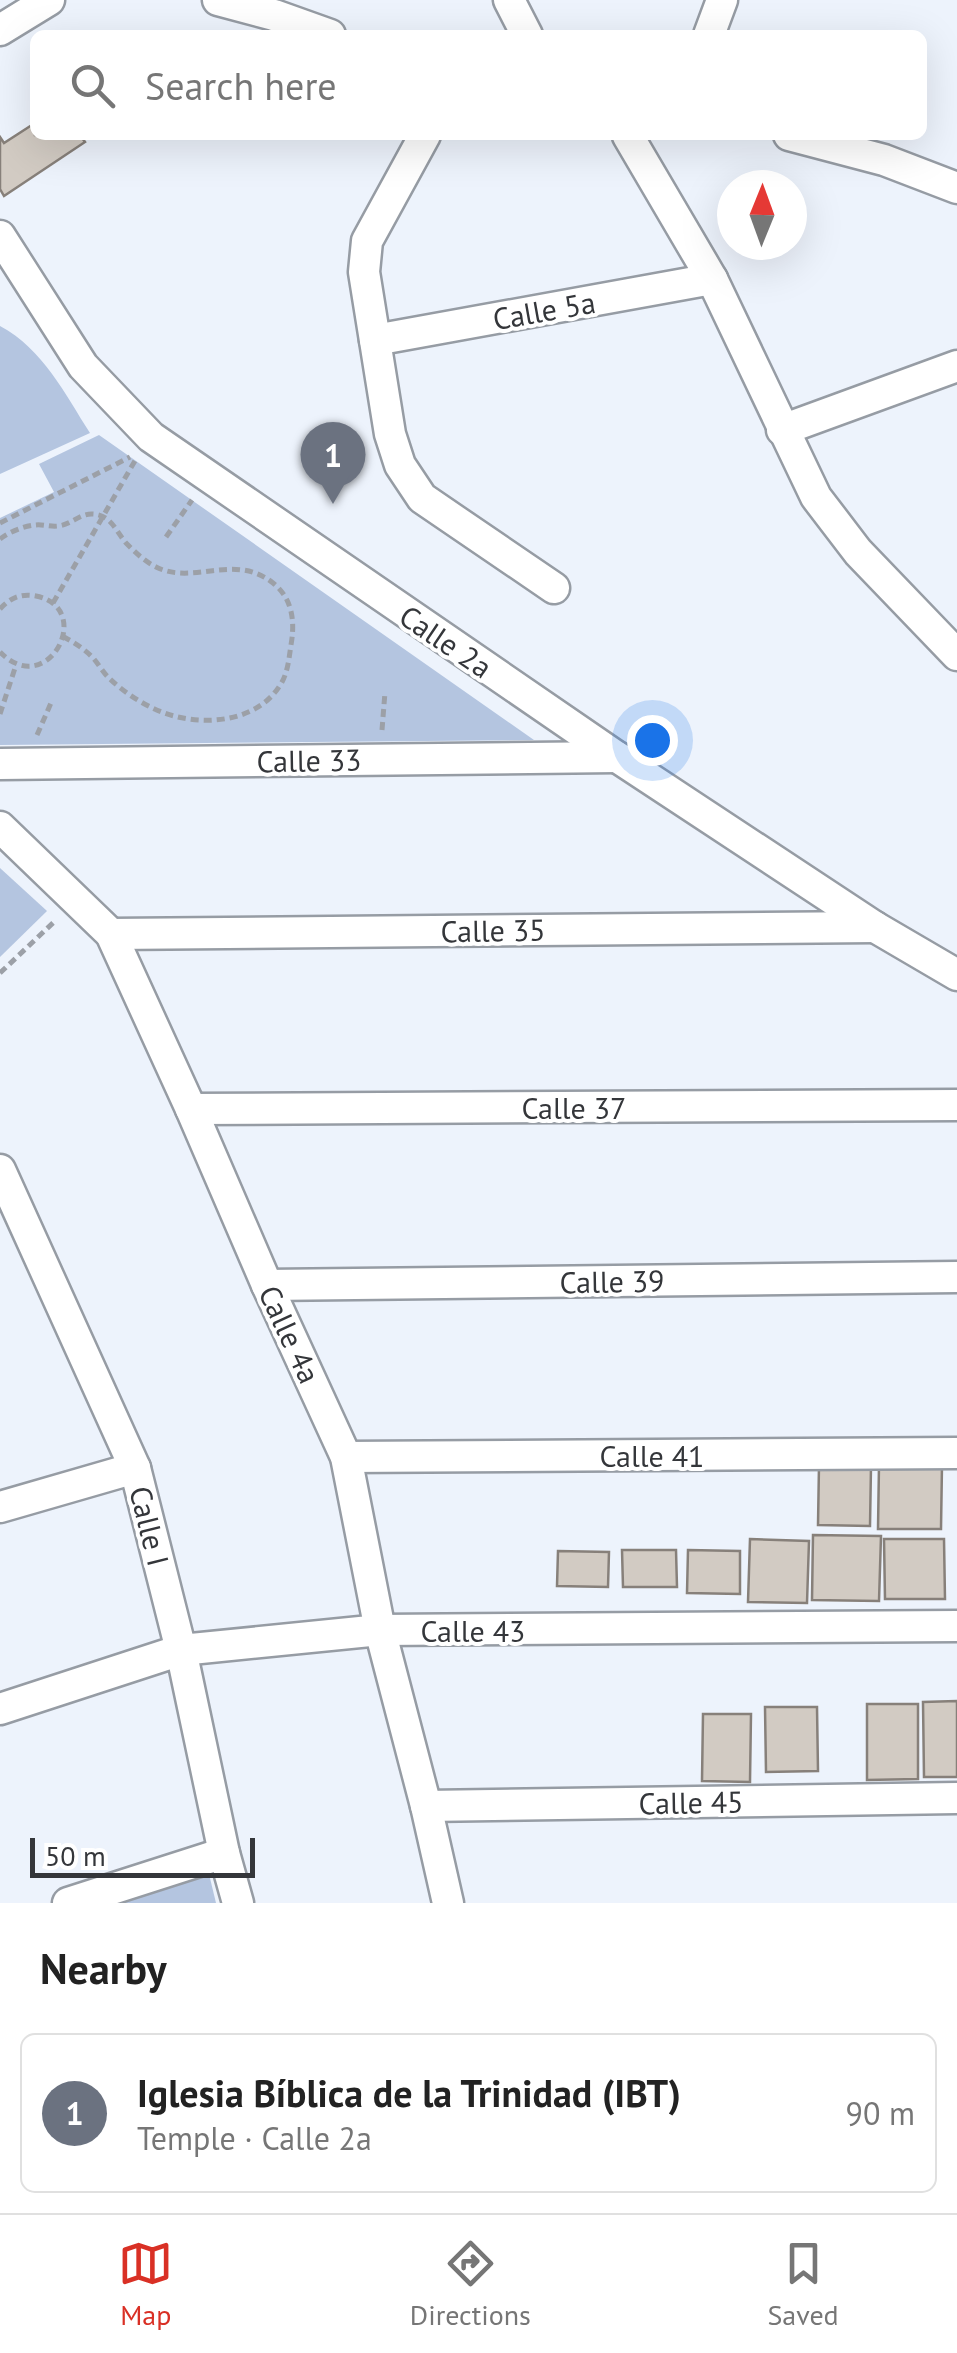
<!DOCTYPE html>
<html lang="en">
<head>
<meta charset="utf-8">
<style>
  body { margin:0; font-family:"PT Sans",sans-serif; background:#f2f2f2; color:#222 }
  .compass { position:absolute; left:717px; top:170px; width:90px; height:90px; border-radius:50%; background:#fff; box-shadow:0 10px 40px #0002; rotate:1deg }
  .scale { position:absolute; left:30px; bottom:25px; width:225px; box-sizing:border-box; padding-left:10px; border:5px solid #34363a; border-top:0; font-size:28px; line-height:35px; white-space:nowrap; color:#34363a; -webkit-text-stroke:8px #fff; paint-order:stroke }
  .you { position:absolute; left:652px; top:740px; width:35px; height:35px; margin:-25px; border:8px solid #fff; border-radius:50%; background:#1a73e8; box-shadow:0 0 0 15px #1a73e833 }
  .badge { display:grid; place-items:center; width:65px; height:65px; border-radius:50%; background:#d93025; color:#fff; font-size:32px; font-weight:700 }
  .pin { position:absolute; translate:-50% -82px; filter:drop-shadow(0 2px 5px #0008) }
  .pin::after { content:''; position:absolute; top:52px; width:35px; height:30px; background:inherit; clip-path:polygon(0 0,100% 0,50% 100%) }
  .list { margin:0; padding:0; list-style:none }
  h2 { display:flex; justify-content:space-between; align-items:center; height:130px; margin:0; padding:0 40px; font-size:42px }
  h2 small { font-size:32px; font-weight:400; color:#767676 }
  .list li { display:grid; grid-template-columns:65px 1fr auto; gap:30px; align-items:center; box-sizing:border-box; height:160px; margin:0 20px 20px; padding:0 20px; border:2px solid #e0e0e0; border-radius:15px }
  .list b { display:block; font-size:38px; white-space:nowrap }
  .list p { margin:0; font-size:32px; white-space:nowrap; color:#767676 }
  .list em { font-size:32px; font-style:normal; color:#767676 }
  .icon { flex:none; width:55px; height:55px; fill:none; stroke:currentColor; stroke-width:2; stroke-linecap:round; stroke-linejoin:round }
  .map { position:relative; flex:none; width:957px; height:1903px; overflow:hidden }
  .search { position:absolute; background:#fff; box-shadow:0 10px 40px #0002; left:30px; right:30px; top:30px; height:110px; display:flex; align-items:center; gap:25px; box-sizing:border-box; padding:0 35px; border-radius:15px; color:#767676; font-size:38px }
  .sheet { height:310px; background:#fff }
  nav { display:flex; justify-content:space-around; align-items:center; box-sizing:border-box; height:140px; border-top:2px solid #e0e0e0; background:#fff; font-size:28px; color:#767676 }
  nav a { display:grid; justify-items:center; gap:5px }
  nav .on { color:#d93025 }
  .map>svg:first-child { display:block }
  .green { fill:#b4c5e0 }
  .building { fill:#d2cbc3; stroke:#87807a; stroke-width:2.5 }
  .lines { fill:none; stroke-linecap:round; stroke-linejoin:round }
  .minor-casing { stroke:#969ca4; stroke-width:35 }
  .path { stroke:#9ca0a7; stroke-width:5; stroke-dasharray:8 5; stroke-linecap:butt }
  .minor { stroke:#fff; stroke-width:30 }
  .labels { text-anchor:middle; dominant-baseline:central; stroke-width:8; stroke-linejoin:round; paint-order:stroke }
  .street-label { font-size:30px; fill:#34363a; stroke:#fff }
</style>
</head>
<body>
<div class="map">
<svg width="957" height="1903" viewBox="0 0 957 1903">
  <rect width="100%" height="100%" fill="#edf3fc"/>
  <g class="green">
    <path d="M0,326C43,349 65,394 90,433L0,474Z"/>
    <polygon points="99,435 534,740 0,745 0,518 54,492 39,464"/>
    <polygon points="0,868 47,911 0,957"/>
    <polygon points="209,1874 216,1903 118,1903"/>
  </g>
  <g class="building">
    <polygon points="35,123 35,135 80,135 85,142 4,196 0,189 0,137 4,143"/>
    <polygon points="819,1465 871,1466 870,1526 818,1525"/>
    <polygon points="879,1465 942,1465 941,1529 878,1529"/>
    <polygon points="813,1535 881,1536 879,1601 812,1600"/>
    <polygon points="750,1539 809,1541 807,1603 748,1602"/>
    <polygon points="884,1539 944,1539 945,1599 885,1599"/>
    <polygon points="622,1550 676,1550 677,1587 623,1587"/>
    <polygon points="688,1550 740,1551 740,1594 687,1593"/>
    <polygon points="558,1551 609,1552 608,1587 557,1586"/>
    <polygon points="957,1701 957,1777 924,1777 923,1702"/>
    <polygon points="867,1704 918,1704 918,1779 867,1780"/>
    <polygon points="765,1707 817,1707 818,1771 766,1772"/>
    <polygon points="703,1714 751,1714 750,1782 702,1781"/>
  </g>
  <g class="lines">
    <g class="minor-casing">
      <g id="minor">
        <polyline points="218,0 274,15 330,35"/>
        <polyline points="509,0 527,35"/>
        <polyline points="0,30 49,0"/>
        <polyline points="709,35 722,0"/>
        <polyline points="425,135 367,241 364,272 390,434 400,465 422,498 554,588"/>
        <polyline points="789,135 884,160 957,188"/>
        <polyline points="628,136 712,279 816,497 858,552 957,655"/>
        <polyline points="0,236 83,366 151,437 617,757 875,927 957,975"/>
        <polyline points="375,340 712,279"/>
        <polyline points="782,430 957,366"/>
        <polyline points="0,764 617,757"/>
        <polyline points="0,827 111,934 191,1109 267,1285 346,1457 380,1630 426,1806 448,1903"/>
        <polyline points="111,934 875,927"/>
        <polyline points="191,1109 957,1105"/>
        <polyline points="0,1170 135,1468 181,1650 224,1853 238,1903"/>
        <polyline points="267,1285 957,1277"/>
        <polyline points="346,1457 957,1453"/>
        <polyline points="0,1507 135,1468"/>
        <polyline points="0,1709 181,1650 380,1630 957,1626"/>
        <polyline points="426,1806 957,1798"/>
        <polyline points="68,1903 224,1853"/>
      </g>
    </g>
    <g class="path">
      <polyline points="0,523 130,457"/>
      <polyline points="166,537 192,500"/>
      <path d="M0,539C9,532 24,526 35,525C43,524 50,527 58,526C71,525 80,513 93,514C111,515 116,531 126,543C135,552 144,561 156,567C194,586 234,552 273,583C293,599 295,622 291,645C289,658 288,671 282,682C261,720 211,726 174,716C151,710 125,694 108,677C103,672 99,665 94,659C86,650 75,643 64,637"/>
      <polyline points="53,603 136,459"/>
      <path d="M0,609C10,598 21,593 36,596C96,608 48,701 0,652"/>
      <polyline points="0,714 16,665"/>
      <polyline points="382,730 385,692"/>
      <polyline points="37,735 51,703"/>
      <polyline points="0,973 56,920"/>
    </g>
    <use href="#minor" class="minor"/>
  </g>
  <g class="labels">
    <g class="street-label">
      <text transform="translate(544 310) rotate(-10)">Calle 5a</text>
      <text transform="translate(446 641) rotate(34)">Calle 2a</text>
      <text transform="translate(309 760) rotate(-1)">Calle 33</text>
      <text transform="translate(493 930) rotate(-1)">Calle 35</text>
      <text x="574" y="1107">Calle 37</text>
      <text transform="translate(612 1281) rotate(-1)">Calle 39</text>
      <text transform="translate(290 1334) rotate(65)">Calle 4a</text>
      <text x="652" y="1455">Calle 41</text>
      <text transform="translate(150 1526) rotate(76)">Calle I</text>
      <text x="473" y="1630">Calle 43</text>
      <text transform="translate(691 1802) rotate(-1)">Calle 45</text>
    </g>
  </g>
</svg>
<svg class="compass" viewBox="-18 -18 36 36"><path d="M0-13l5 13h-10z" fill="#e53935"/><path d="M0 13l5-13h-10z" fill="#767676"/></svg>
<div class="scale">50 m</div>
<div class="you"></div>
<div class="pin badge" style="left:333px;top:504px;background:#6b7280">1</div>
<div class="search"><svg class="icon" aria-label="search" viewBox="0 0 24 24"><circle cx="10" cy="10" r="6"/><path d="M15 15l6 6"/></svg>Search here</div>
</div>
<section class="sheet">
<h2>Nearby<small></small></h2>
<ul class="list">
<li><span class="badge" style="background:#6b7280">1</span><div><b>Iglesia Bíblica de la Trinidad (IBT)</b><p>Temple · Calle 2a</p></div><em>90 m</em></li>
</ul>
</section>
<nav>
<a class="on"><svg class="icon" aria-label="map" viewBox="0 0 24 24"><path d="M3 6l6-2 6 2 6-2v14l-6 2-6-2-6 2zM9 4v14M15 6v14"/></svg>Map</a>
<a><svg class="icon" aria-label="directions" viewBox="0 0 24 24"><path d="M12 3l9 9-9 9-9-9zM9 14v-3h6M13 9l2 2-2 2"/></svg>Directions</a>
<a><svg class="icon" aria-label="saved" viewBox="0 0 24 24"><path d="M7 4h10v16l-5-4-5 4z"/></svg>Saved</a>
</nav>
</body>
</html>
